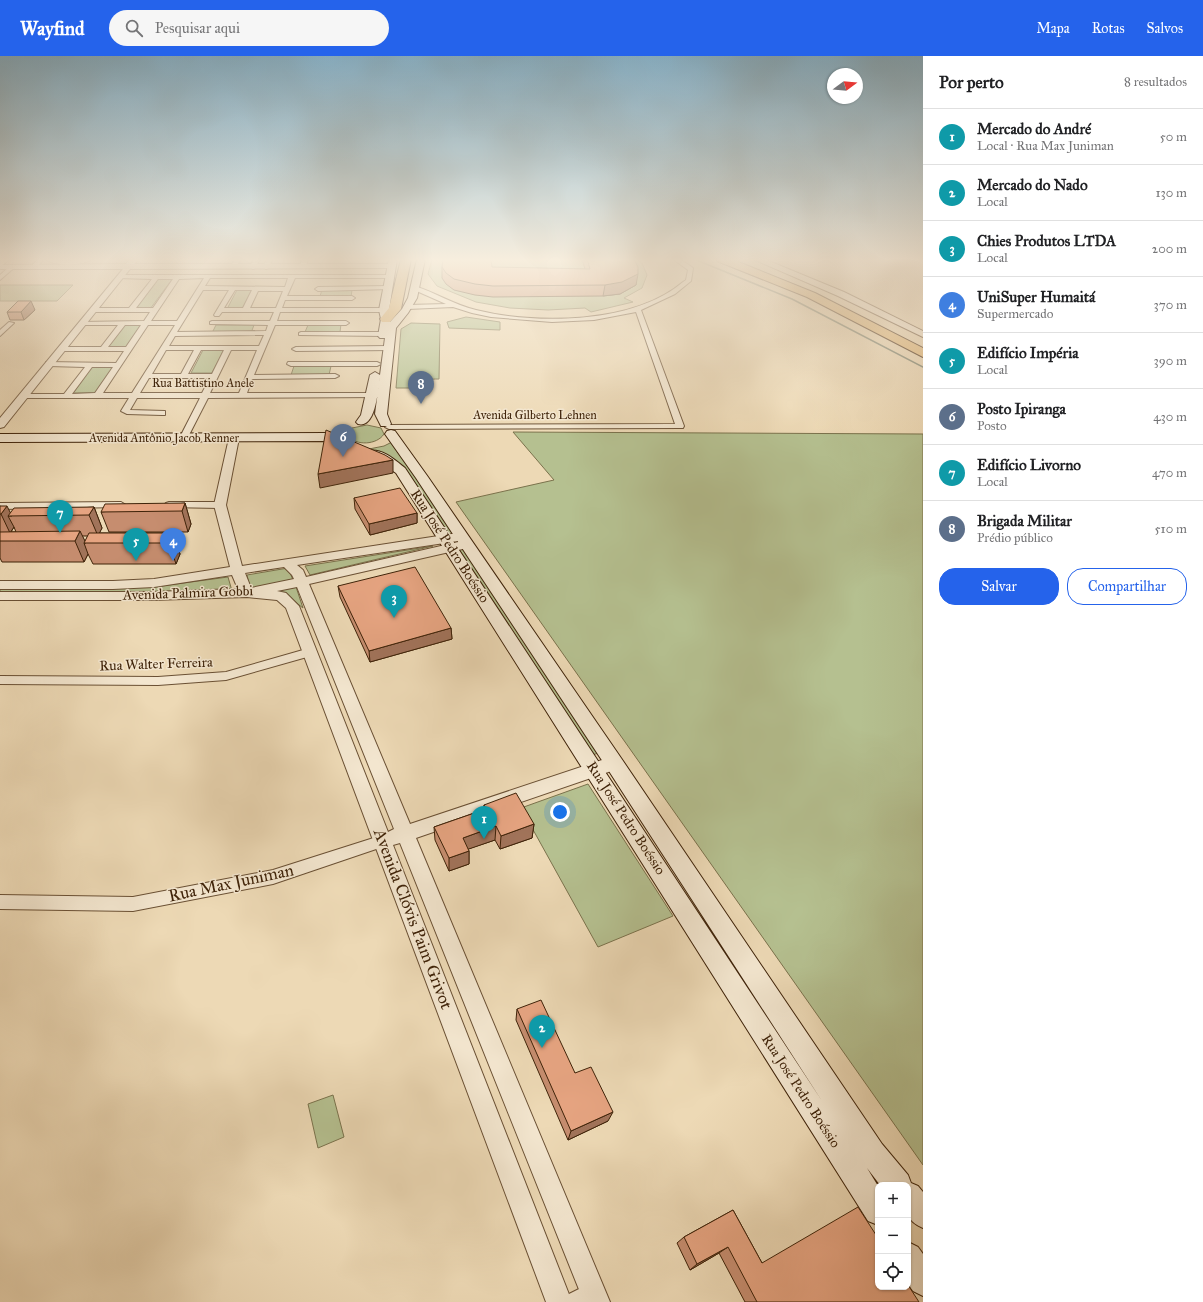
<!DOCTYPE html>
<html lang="pt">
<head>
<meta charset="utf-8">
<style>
  body { margin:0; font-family:"IM FELL Great Primer",serif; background:#f6f6f6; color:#202124 }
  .controls { position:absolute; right:12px; bottom:12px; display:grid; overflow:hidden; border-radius:8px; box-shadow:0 1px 3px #0004 }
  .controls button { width:36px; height:36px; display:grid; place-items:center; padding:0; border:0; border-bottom:1px solid #e0e0e0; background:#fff; color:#202124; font:20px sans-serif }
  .compass { position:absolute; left:827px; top:12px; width:36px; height:36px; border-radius:50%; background:#fff; box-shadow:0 1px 3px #0004; rotate:74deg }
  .you { position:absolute; left:560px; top:756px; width:14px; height:14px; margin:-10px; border:3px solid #fff; border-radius:50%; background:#1a73e8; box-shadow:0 0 0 6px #1a73e833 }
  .badge { display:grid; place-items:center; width:26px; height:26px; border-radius:50%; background:#2563eb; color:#fff; font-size:13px; font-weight:700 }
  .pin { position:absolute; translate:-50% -33px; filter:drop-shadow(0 1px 2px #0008) }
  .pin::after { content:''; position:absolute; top:21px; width:14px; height:12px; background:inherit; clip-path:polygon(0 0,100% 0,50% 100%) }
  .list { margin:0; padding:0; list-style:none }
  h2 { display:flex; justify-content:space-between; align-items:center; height:52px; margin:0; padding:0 16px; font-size:17px }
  h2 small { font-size:13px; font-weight:400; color:#757577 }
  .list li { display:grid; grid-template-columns:26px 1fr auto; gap:12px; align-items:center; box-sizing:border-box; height:56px; padding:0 16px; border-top:1px solid #e0e0e0 }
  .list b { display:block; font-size:15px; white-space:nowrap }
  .list p { margin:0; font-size:13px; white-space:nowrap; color:#757577 }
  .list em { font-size:13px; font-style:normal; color:#757577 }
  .actions { display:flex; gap:8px; padding:12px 16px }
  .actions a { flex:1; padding:9px 0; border:1px solid #2563eb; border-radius:16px; text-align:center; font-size:14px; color:#2563eb }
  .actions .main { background:#2563eb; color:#fff }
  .icon { flex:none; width:22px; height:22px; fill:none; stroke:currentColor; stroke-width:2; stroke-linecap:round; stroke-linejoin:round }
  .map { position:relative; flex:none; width:923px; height:1246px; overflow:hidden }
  header { display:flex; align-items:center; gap:24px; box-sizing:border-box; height:56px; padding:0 20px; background:#2563eb; color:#fff }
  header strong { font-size:19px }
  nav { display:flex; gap:22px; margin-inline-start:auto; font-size:14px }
  .search { width:280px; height:36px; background:#f6f6f6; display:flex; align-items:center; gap:10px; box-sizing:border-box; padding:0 14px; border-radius:22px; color:#757577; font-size:15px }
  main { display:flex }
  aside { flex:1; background:#fff }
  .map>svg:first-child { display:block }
  .green { fill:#b5c090; stroke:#7a724c }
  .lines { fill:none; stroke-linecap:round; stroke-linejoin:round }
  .stream { stroke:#767e6a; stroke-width:1.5 }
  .minor-casing { stroke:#6a5034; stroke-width:2 }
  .tertiary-casing { stroke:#6a5034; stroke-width:2 }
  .secondary-casing { stroke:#3f2309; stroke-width:2 }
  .motorway-casing { stroke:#3f2309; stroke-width:2 }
  .minor { fill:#f3e6cf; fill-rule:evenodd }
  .tertiary { fill:#f3e6cf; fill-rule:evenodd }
  .secondary { fill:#f3e6cf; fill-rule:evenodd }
  .motorway { fill:#e6bc7a; fill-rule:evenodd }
  .wall { fill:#c68d6f; stroke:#3f2309; fill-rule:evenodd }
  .shaded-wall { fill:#a1735a; stroke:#3f2309 }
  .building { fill:#e6a481; stroke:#3f2309 }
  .labels { text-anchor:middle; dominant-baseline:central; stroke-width:3; stroke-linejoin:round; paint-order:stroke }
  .far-street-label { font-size:12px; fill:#3f2309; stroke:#f3e6cf }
  .street-label { font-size:14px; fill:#3f2309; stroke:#f3e6cf }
  .near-street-label { font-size:17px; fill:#3f2309; stroke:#f3e6cf }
</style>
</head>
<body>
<header>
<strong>Wayfind</strong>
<div class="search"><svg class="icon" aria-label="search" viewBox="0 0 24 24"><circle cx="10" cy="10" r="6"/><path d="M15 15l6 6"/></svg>Pesquisar aqui</div>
<nav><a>Mapa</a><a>Rotas</a><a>Salvos</a></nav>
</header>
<main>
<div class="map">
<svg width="923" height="1246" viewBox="0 0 923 1246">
  <rect width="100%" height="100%" fill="#edd9b5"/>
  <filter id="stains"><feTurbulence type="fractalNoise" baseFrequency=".005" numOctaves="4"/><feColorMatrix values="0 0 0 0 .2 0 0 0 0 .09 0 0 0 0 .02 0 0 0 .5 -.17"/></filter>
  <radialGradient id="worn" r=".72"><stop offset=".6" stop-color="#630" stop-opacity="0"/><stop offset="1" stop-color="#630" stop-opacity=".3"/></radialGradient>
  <g class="green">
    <polygon points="432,203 637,203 642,207 647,219 642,232 624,242 633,246 591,256 585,252 548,254 510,252 476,246 437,230 428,218"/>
    <polygon points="158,222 173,222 150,253 135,253"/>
    <polygon points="0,229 73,229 57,245 0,245"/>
    <polygon points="237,234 253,234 243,253 227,253"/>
    <polygon points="322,234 352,234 351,241 320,240"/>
    <polygon points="466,261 500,266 500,274 449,272 447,266"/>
    <path d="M411,267L440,268L439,323C429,323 423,323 417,332H396L401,273Z"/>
    <polygon points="341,268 340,276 305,276 308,269"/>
    <polygon points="124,269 141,269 126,291 108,291"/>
    <polygon points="216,269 254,269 251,277 212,277"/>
    <polygon points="203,294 224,294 212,317 191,317"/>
    <polygon points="92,310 114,310 95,337 72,337"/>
    <polygon points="294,310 331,310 329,319 291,319"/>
    <path d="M367,369L381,372L384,378C377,389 356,390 348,380L347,377L352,372Z"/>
    <polygon points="513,376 923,378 923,1109 456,446 554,424"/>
    <polygon points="394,385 602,696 592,699 403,411 369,393 384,390"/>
    <polygon points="433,490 310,519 305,510"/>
    <polygon points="288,512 293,524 258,532 250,532 247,519"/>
    <polygon points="228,521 232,535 0,536 0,532 154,531"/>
    <polygon points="296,531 303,552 286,539 272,536"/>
    <polygon points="588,728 673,860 598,891 521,752"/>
    <polygon points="333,1039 344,1081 318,1092 308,1048"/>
  </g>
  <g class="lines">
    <polyline class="stream" points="694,203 792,243 923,311"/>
    <g class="minor-casing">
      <g id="minor">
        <polygon points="3,203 10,203 0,211 0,206"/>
        <polygon points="38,203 44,203 36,212 32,212 31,211"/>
        <path d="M45,203L64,205L93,203C81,210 57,211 45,203Z"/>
        <polygon points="235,203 241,203 235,212 231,212 230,211"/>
        <polygon points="254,203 260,203 255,212 253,213 250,211"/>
        <polygon points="267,203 273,203 268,212 266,213 263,211"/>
        <polygon points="302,203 308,203 306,210 303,212 300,210"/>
        <path d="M673,203H680L693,212L691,225L675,238L641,254L684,370L683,372L389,373L385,371L389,369L675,368L636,256L594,264L552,266L491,261L472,257L453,251L408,253L405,251L408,249L446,248L412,233L411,232L414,230C435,236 454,249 476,254C536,269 634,268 683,226L686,224L688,214Z"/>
        <polygon points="10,210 15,211 0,224 0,219"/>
        <path d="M120,219H392L393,220L390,222H295L287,240H352L355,242L352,244H285L282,252H384L387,254L384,256H280L277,265H346L349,267L346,269H275L254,319L335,318L339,320L335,322L252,323L247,337H382L386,339L382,341L208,342L188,381L184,384L180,381L200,342H137L130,354L165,355V359H162L127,358L121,355L129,342H20L19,340L23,338H64L85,311L49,310H46V306L116,307L124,295H62L58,293L62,291H101L118,269H83L81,268V266L144,265L150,256H93L90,254L93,252H129L152,223L118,222L117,221ZM204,222L177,265H151L179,223ZM210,222H288L285,231L205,230ZM158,223H173L153,252H136ZM203,234H229L214,259L215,260H219L222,256H274L270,265H212L210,266V268L268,269L266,275L177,276ZM235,234H252L243,252H224ZM258,235H283L276,252H250ZM125,269H141L126,291H108ZM148,269H175L132,337H103ZM264,279L259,290H169L175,280ZM166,294H194L181,318H152ZM201,294H224L212,318H188ZM231,294H257L239,337H210ZM92,311H113L95,337L72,338ZM149,322H210L202,337H140Z"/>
        <polygon points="388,230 391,232 390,233 318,235 315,233 318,231"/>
        <polygon points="9,266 14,267 0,280 0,274"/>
        <polygon points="301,276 383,276 386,278 383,280 299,279 299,277"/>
        <polygon points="388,290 391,290 391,294 296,295 292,293 296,291"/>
        <polygon points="288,306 377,306 381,308 377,310 291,310 287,308"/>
        <polygon points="121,446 126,449 124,451 0,453 0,447"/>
        <polygon points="169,446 220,446 225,449 220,452 166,451 164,449 166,447"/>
        <polygon points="310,592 314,593 316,596 314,599 226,624 158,629 0,628 0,620 158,621 226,616"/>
        <polygon points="383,779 388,781 390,785 388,789 273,828 133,855 0,853 0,839 133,841 273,814"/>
        <polygon points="593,1226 600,1230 604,1237 600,1244 598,1246 566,1246 569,1238"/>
      </g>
    </g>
    <g class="tertiary-casing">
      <g id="tertiary">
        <polygon points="130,203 136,203 137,205 134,208 392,208 396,210 392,212 130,213 4,371 0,372 0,362 123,213 0,213 0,209 126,208"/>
        <polygon points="753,203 764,203 844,236 923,275 923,281 838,240"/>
        <path d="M234,379L239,382L226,449L242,510L458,477L462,478L464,481L462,484L458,485L297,509L303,514L306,521L467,484L471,485L473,488L471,491L467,492L309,528L410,768L614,700L620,702L622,707L620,712L416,782L610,1246H584L400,787L393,789L572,1246H546L286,552L277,544L247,541L152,544H0V536H152L238,533L232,519L154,531L113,533H0V525H113L154,523L230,511L214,449L229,382ZM284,511L292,519L294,523L251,532L245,517ZM297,531L394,773L388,776L299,550L286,537L277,535Z"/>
      </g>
    </g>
    <g class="secondary-casing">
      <g id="secondary">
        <path d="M389,203H397L389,254L390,266L402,253L408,242L417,203H425L417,242L408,257L396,272L387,358L391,368L389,370H381L375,358L380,320C378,333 376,373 358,368L356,366L361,359L370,319L375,316L380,319L385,282H380L378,280L381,263L379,254Z"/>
        <path d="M391,374L395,375L428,421L621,702L882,1088L908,1119L911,1127L918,1130L923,1136V1172C901,1163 908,1150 908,1129H880L867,1112L878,1130V1169L868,1165L396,417L367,398L369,395C382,392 396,405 405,412L822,1045L607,712L416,422L385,378L387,375Z"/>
        <polygon points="328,377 351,383 353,386 351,389 347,390 328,385 0,386 0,378"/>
        <polygon points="908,1186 918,1191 923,1198 923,1240 913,1235 908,1228"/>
      </g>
    </g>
    <g class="motorway-casing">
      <g id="motorway">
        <polygon points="401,203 411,203 401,253 390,266 382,266 380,263 389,252"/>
        <polygon points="716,203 731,203 815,237 923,292 923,301 807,241 717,205"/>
      </g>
    </g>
    <use href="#minor" class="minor"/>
    <use href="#tertiary" class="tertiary"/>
    <use href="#secondary" class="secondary"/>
    <use href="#motorway" class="motorway"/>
  </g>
  <g class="wall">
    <polygon points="582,203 634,203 636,229 620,238 603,240 493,241 475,239 454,234 446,228 442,222 442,211 585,213"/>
    <polygon points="35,254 24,264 10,264 7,256"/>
    <polygon points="354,442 417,457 417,467 370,479 355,453"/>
    <polygon points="185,447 191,468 188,476 109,476 101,456"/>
    <path d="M0,450L11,457L94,451L102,472L99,477H173L180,498L176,508H93L88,498L84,506H2L0,502ZM14,471L16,476H11ZM82,480H88L85,486Z"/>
    <polygon points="338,530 451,572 452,583 370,606 340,541"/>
    <polygon points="484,749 534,768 532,782 500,793 495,784 468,793 469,795 469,808 449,815 435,784 434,771 483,754"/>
    <polygon points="517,953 575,1017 608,1065 568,1084 516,964"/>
    <polygon points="733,1154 762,1207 919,1246 745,1246 719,1197 690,1214 677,1187 684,1181"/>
  </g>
  <g class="shaded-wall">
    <polygon points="638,218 636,229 620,238 603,240 605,229"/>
    <polygon points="31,245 35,254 24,264 21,256"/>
    <polygon points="393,404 393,417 320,432 318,418"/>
    <polygon points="185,447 191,468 188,476 182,455"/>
    <polygon points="7,450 12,460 8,460 14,471 10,477 1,458"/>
    <polygon points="94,451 102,472 98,480 89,459"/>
    <polygon points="417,457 417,467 370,479 369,468"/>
    <polygon points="80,475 86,487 84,487 88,498 84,506 75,485"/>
    <polygon points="173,477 180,498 176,508 169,487"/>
    <polygon points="451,572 452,583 370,606 369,595"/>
    <polygon points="534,768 532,782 500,793 501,780"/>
    <polygon points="496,770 495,784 463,795 463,782"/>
    <polygon points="469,795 469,808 449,815 449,802"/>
    <polygon points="613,1056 608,1065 568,1084 571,1075"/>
    <polygon points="728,1191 719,1197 690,1214 697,1208"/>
  </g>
  <g class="building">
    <polygon points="443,203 491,203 492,211 590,213 587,203 634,203 638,211 638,218 622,226 605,229 493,230 475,228 454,223 446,217 442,211"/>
    <polygon points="18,245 31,245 21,256 7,256"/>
    <polygon points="326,374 385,399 393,404 318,418"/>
    <polygon points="400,432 417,457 369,468 354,442"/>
    <polygon points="185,447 182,455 101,456 105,448"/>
    <polygon points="0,450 7,450 1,458 0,458"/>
    <polygon points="94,451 89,459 8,460 14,452"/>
    <polygon points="80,475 75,485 0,485 0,476"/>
    <polygon points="89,477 173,477 169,487 84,487"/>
    <polygon points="415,511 451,572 369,595 338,530"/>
    <polygon points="516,737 534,768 501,780 496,770 463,782 469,795 449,802 434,771 486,753 484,749"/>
    <polygon points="541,944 575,1017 591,1011 613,1056 571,1075 517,953"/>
    <polygon points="858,1151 878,1182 878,1231 908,1231 908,1229 919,1246 757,1246 728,1191 697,1208 684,1181 733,1154 762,1207"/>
  </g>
  <linearGradient id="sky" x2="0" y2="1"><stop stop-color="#89b6cf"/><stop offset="0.54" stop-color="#f7eede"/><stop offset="1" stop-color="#f7eede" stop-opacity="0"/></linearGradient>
  <rect width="923" height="378" fill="url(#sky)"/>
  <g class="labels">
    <g class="far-street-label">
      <text x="203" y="327">Rua Battistino Anele</text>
      <text x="535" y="359">Avenida Gilberto Lehnen</text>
      <text x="164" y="382">Avenida Antônio Jacob Renner</text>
    </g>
    <g class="street-label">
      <text transform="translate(450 490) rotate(57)">Rua José Pedro Boéssio</text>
      <text transform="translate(188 537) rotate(-2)">Avenida Palmira Gobbi</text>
      <text transform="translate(156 608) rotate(-2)">Rua Walter Ferreira</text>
      <text transform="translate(626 762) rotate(57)">Rua José Pedro Boéssio</text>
      <text transform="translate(801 1035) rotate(57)">Rua José Pedro Boéssio</text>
    </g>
    <g class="near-street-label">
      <text transform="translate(231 827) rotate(-12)">Rua Max Juniman</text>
      <text transform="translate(413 863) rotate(69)">Avenida Clóvis Paim Grivot</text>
    </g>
  </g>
  <rect width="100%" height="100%" filter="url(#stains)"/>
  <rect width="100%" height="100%" fill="url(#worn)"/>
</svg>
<div class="controls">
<button>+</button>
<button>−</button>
<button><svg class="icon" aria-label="locate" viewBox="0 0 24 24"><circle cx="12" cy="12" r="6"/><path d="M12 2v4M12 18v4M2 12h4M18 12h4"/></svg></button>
</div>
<svg class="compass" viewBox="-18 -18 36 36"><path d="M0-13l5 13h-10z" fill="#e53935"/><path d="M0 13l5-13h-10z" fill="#757577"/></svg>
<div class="you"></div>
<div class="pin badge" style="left:484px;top:783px;background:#0f9aa8">1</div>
<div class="pin badge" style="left:542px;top:992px;background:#0f9aa8">2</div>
<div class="pin badge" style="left:394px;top:562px;background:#0f9aa8">3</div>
<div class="pin badge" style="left:173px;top:505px;background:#3f7fe0">4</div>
<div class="pin badge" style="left:136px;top:505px;background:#0f9aa8">5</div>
<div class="pin badge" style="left:343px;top:401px;background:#5c6f8a">6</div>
<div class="pin badge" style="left:60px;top:477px;background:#0f9aa8">7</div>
<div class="pin badge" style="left:421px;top:348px;background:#5c6f8a">8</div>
</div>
<aside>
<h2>Por perto<small>8 resultados</small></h2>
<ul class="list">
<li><span class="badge" style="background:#0f9aa8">1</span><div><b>Mercado do André</b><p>Local · Rua Max Juniman</p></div><em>50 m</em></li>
<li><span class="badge" style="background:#0f9aa8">2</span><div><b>Mercado do Nado</b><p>Local</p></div><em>130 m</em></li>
<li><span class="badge" style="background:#0f9aa8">3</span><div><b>Chies Produtos LTDA</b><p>Local</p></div><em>200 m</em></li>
<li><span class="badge" style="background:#3f7fe0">4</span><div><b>UniSuper Humaitá</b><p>Supermercado</p></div><em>370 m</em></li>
<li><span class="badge" style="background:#0f9aa8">5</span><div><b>Edifício Impéria</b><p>Local</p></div><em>390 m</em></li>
<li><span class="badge" style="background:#5c6f8a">6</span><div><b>Posto Ipiranga</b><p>Posto</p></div><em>430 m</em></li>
<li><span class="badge" style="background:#0f9aa8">7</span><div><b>Edifício Livorno</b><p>Local</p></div><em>470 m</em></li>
<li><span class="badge" style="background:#5c6f8a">8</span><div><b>Brigada Militar</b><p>Prédio público</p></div><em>510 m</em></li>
</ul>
<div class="actions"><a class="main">Salvar</a><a>Compartilhar</a></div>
</aside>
</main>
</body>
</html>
